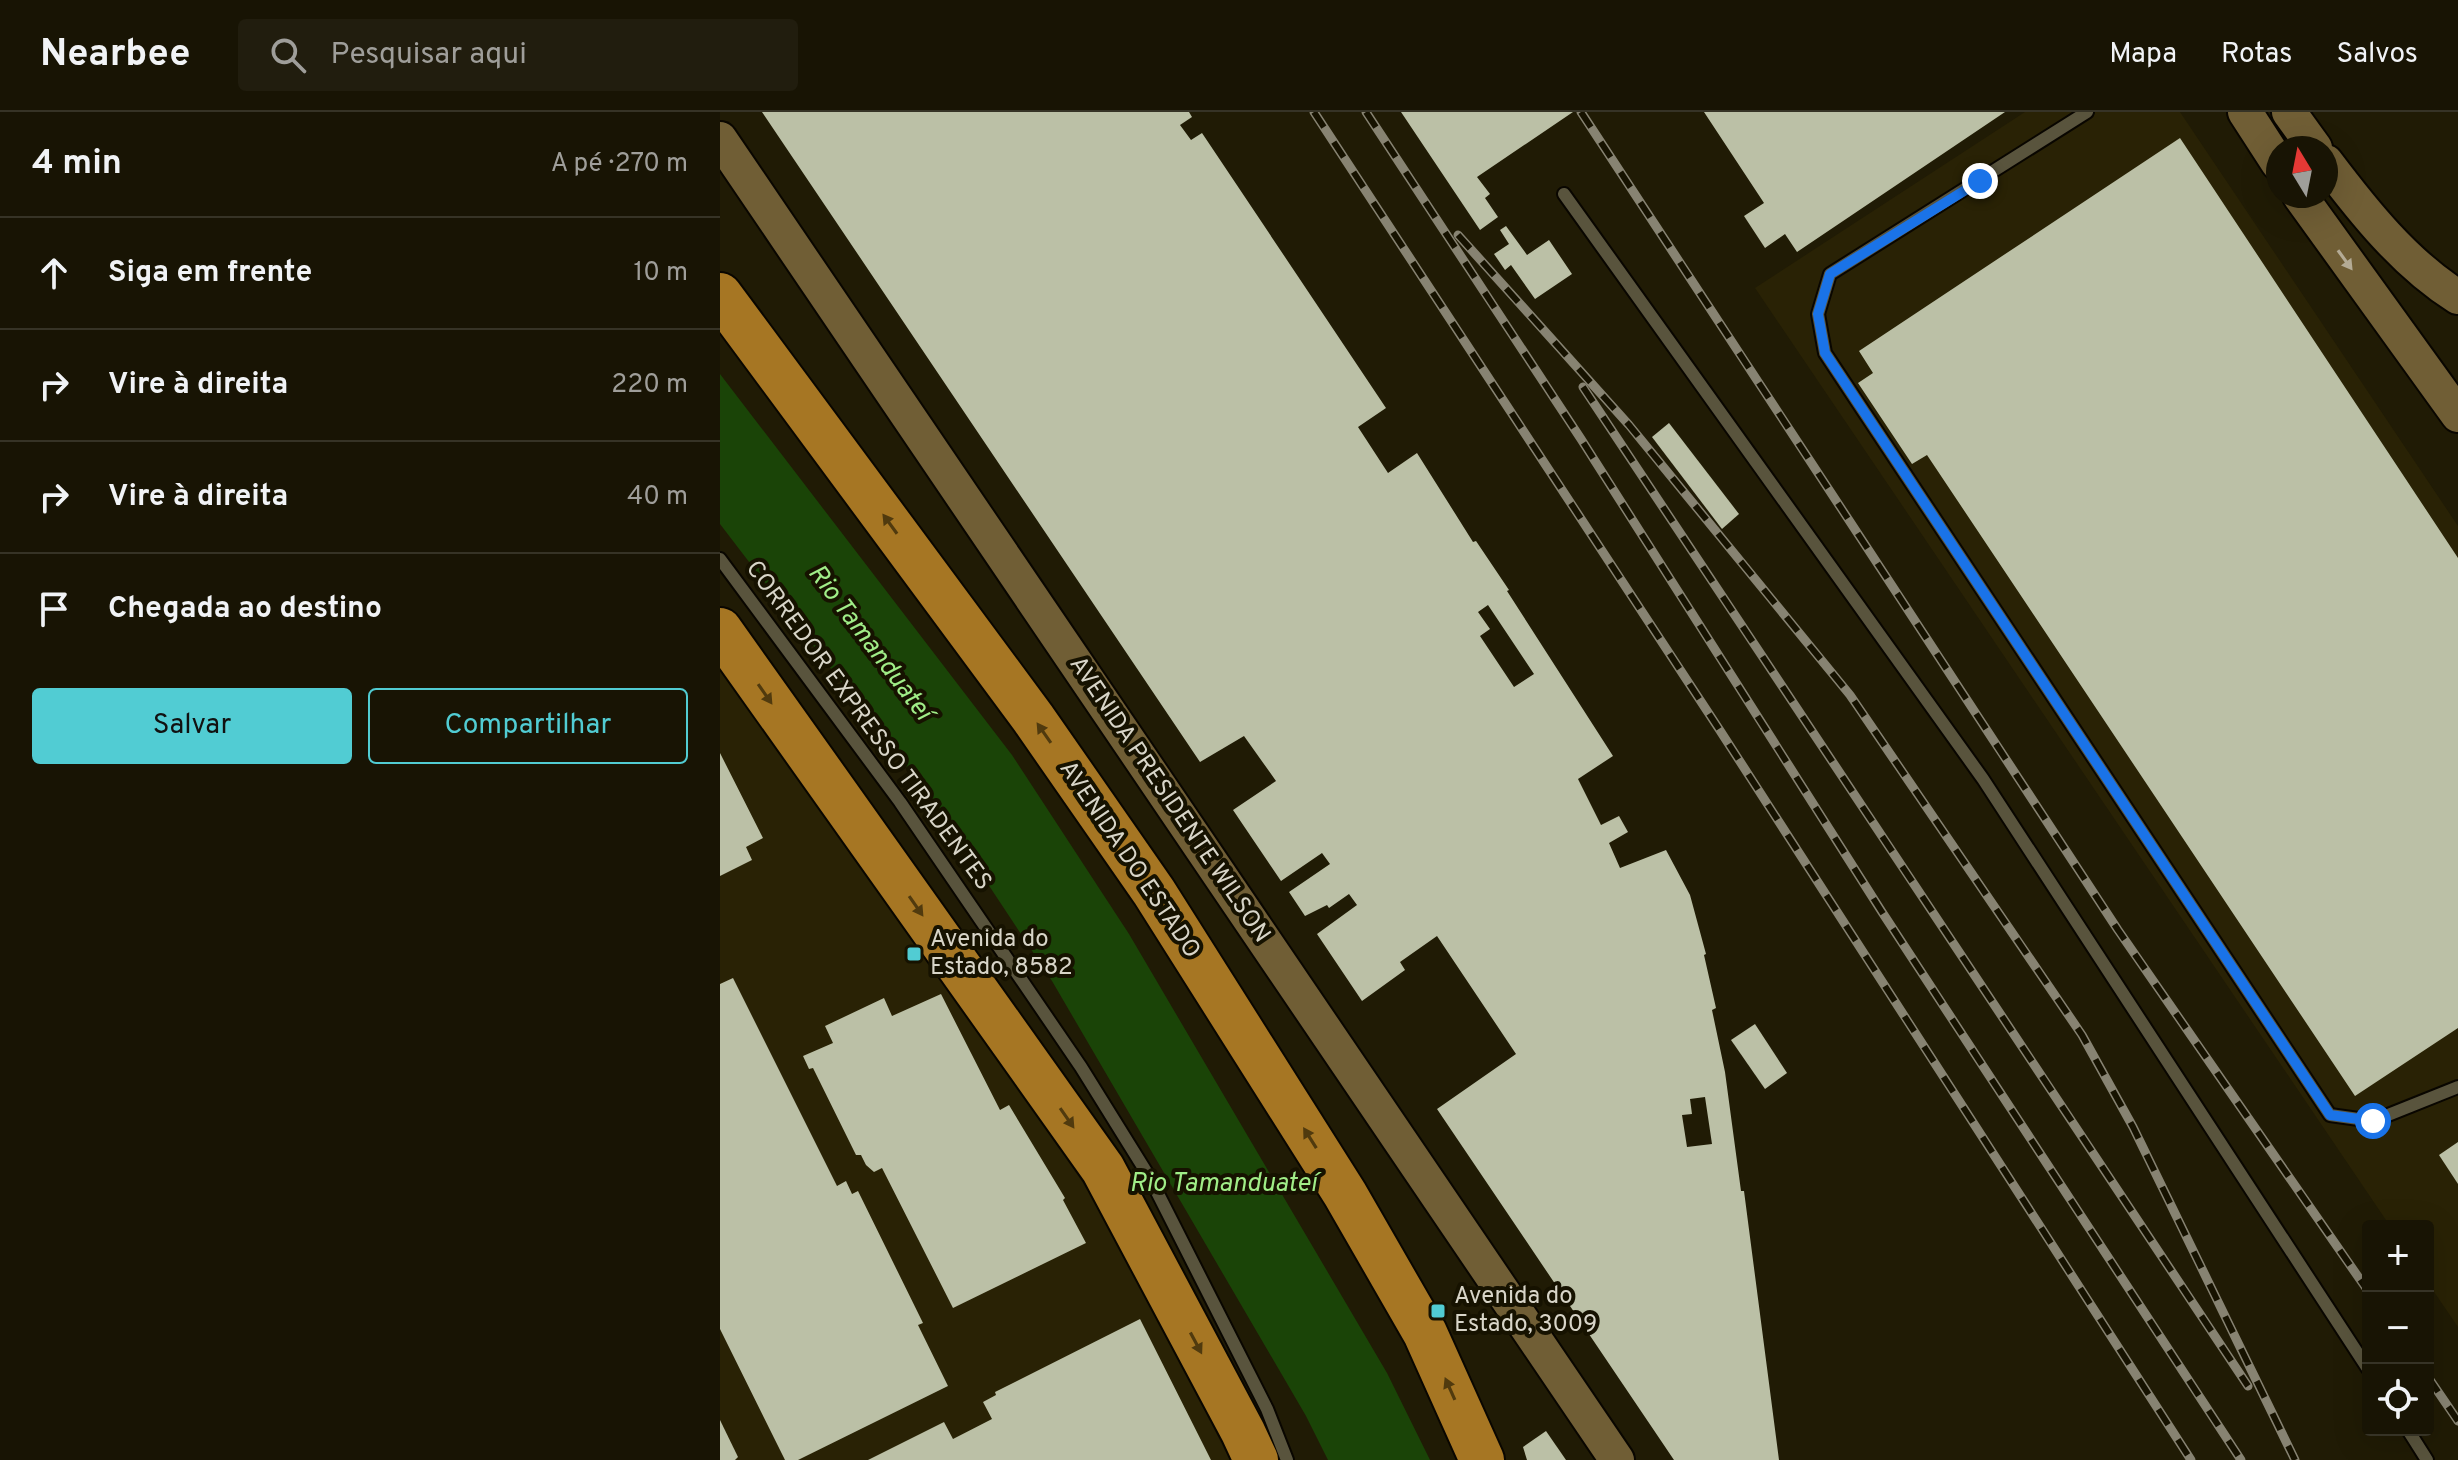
<!DOCTYPE html>
<html lang="pt">
<head>
<meta charset="utf-8">
<style>
  body { margin:0; font-family:Overpass,sans-serif; background:#211d0e; color:#f1f3f6 }
  .controls { position:absolute; right:24px; bottom:24px; display:grid; overflow:hidden; border-radius:8px; box-shadow:0 8px 32px #0002 }
  .controls button { width:72px; height:72px; display:grid; place-items:center; padding:0; border:0; border-bottom:2px solid #363326; background:#181404; color:#f1f3f6; font:40px sans-serif }
  .compass { position:absolute; left:1546px; top:24px; width:72px; height:72px; border-radius:50%; background:#181404; box-shadow:0 8px 32px #0002; rotate:350deg }
  .stop { position:absolute; width:24px; height:24px; margin:-18px; border:6px solid #1a73e8; border-radius:50%; background:#fff }
  .stop.end { background:#1a73e8; border-color:#fff; box-shadow:0 2px 8px #0008 }
  .list { margin:0; padding:0; list-style:none }
  h2 { display:flex; justify-content:space-between; align-items:center; height:104px; margin:0; padding:0 32px; font-size:34px }
  h2 small { font-size:26px; font-weight:400; color:#9f9e9a }
  .list li { display:grid; grid-template-columns:52px 1fr auto; gap:24px; align-items:center; box-sizing:border-box; height:112px; padding:0 32px; border-top:2px solid #363326 }
  .list b { display:block; font-size:30px; white-space:nowrap }
  .list em { font-size:26px; font-style:normal; color:#9f9e9a }
  .actions { display:flex; gap:16px; padding:24px 32px }
  .actions a { flex:1; padding:18px 0; border:2px solid #51ccd3; border-radius:8px; text-align:center; font-size:28px; color:#51ccd3 }
  .actions .main { background:#51ccd3; color:#111 }
  .icon { flex:none; width:44px; height:44px; fill:none; stroke:currentColor; stroke-width:2; stroke-linecap:round; stroke-linejoin:round }
  .map { position:relative; flex:none; width:1738px; height:1348px; overflow:hidden }
  header { display:flex; align-items:center; gap:48px; box-sizing:border-box; height:112px; padding:0 40px; background:#181404; border-bottom:2px solid #363326 }
  header strong { font-size:38px }
  nav { display:flex; gap:44px; margin-inline-start:auto; font-size:28px }
  .search { width:560px; height:72px; background:#211d0e; display:flex; align-items:center; gap:20px; box-sizing:border-box; padding:0 28px; border-radius:8px; color:#9f9e9a; font-size:30px }
  main { display:flex }
  aside { flex:1; background:#181404 }
  .map>svg:first-child { display:block }
  .built { fill:#292205 }
  .water { fill:#1a4407 }
  .building { fill:#bbc0a6; fill-rule:evenodd }
  .lines { fill:none; stroke-linecap:round; stroke-linejoin:round }
  .lane-casing { stroke:#090600; stroke-width:16 }
  .secondary-casing { stroke:#090600; stroke-width:38 }
  .highway-casing { stroke:#090600; stroke-width:48 }
  .lane { stroke:#59543d; stroke-width:12 }
  .secondary { stroke:#705e35; stroke-width:34 }
  .highway { stroke:#a67623; stroke-width:44 }
  .rail-casing { stroke:#878372; stroke-width:9 }
  .rail { stroke:#161200; stroke-width:6; stroke-dasharray:18; stroke-linecap:butt }
  .oneway { fill:#b4ab95 }
  .oneway2 { fill:#503a0e }
  .route { stroke:#1a73e8; stroke-width:10 }
  .poi-dot { fill:#51ccd3; stroke:#161200; stroke-width:3 }
  .labels { text-anchor:middle; dominant-baseline:central; stroke-width:8; stroke-linejoin:round; paint-order:stroke }
  .street-label { font-size:24px; fill:#d8d5c8; stroke:#161200 }
  .poi-label { font-size:24px; fill:#d8d5c8; stroke:#161200; text-anchor:start }
  .water-label { font-size:26px; font-style:italic; fill:#a0ed87; stroke:#161200 }
</style>
</head>
<body>
<header>
<strong>Nearbee</strong>
<div class="search"><svg class="icon" aria-label="search" viewBox="0 0 24 24"><circle cx="10" cy="10" r="6"/><path d="M15 15l6 6"/></svg>Pesquisar aqui</div>
<nav><a>Mapa</a><a>Rotas</a><a>Salvos</a></nav>
</header>
<main>
<aside>
<h2>4 min<small>A pé · 270 m</small></h2>
<ul class="list">
<li><svg class="icon" aria-label="ahead" viewBox="0 0 24 24"><path d="M12 20V5M6 11l6-6 6 6"/></svg><div><b>Siga em frente</b></div><em>10 m</em></li>
<li><svg class="icon" aria-label="right" viewBox="0 0 24 24"><path d="M7 20v-9h11M14 6l5 5-5 5"/></svg><div><b>Vire à direita</b></div><em>220 m</em></li>
<li><svg class="icon" aria-label="right" viewBox="0 0 24 24"><path d="M7 20v-9h11M14 6l5 5-5 5"/></svg><div><b>Vire à direita</b></div><em>40 m</em></li>
<li><svg class="icon" aria-label="arrive" viewBox="0 0 24 24"><path d="M6 21V4h12l-3 4 3 4H6"/></svg><div><b>Chegada ao destino</b></div></li>
</ul>
<div class="actions"><a class="main">Salvar</a><a>Compartilhar</a></div>
</aside>
<div class="map">
<svg width="1738" height="1348" viewBox="0 0 1738 1348">
  <rect width="100%" height="100%" fill="#201b05"/>
  <g class="built">
    <polygon points="1305,0 1460,0 1738,414 1738,1215 1708,1171 1708,1114 1670,1114 1035,176"/>
    <polygon points="0,552 304,978 394,1120 510,1348 0,1348"/>
  </g>
  <polygon class="water" points="0,262 292,643 409,822 667,1261 710,1348 608,1348 586,1304 332,869 217,695 0,412"/>
  <g class="building">
    <path d="M42,0H469L472,5L460,13L471,28L482,21L666,296L638,315L668,361L697,341L753,430L756,429L789,478L787,479L893,644L858,667L881,713L899,704L908,720L889,731L900,756L946,738L970,783L986,842L984,843L996,896L992,898L1005,960L1021,1079H1024L1059,1348H954L717,997L796,942L717,824L680,850L685,858L642,889L597,822L637,793L629,782L609,796L607,793L585,804L569,780L610,752L602,741L561,769L513,698L556,669L524,624L480,650ZM768,493L814,562L794,575L760,524L770,517L758,500ZM985,985L992,1032L967,1035L962,1003L972,1002L970,987Z"/>
    <polygon points="681,0 853,0 757,65 770,82 765,86 778,105 760,118"/>
    <polygon points="984,0 1285,0 1077,140 1065,122 1045,136 1024,104 1044,91"/>
    <polygon points="1460,26 1738,446 1738,916 1635,984 1207,343 1192,352 1138,271 1153,261 1139,239"/>
    <polygon points="786,114 807,143 829,128 852,162 815,187 791,153 785,158 774,142 789,132 780,118"/>
    <polygon points="949,311 1019,402 1002,417 932,325"/>
    <polygon points="0,641 43,726 26,735 32,748 0,764"/>
    <polygon points="13,866 117,1074 126,1069 132,1082 138,1079 203,1211 198,1213 228,1274 78,1348 65,1348 0,1217 0,872"/>
    <polygon points="221,882 280,998 289,993 345,1086 343,1088 366,1131 233,1196 162,1056 154,1060 146,1053 141,1043 136,1043 93,956 89,957 83,944 113,931 105,914 164,886 172,904"/>
    <polygon points="1035,912 1067,961 1045,977 1011,928"/>
    <polygon points="1738,1030 1738,1072 1719,1043"/>
    <polygon points="420,1207 491,1348 148,1348 224,1310 233,1327 272,1307 263,1290 276,1283 275,1280"/>
    <polygon points="0,1308 18,1345 15,1348 0,1348"/>
    <polygon points="826,1319 846,1348 807,1348 803,1335"/>
  </g>
  <g class="lines">
    <g class="lane-casing">
      <g id="lane">
        <polyline points="1367,0 1110,162 1098,202 1105,241 1610,1003 1653,1009 1738,975"/>
        <polyline points="844,82 1263,667 1648,1257"/>
        <polyline points="0,447 180,690 361,955 430,1066 547,1297 567,1348"/>
        <polyline points="1688,1318 1707,1348"/>
      </g>
    </g>
    <g class="secondary-casing">
      <g id="secondary">
        <polyline points="1525,0 1558,51"/>
        <polyline points="1569,0 1595,36"/>
        <polyline points="0,27 897,1348"/>
        <path d="M1606,50C1643,99 1685,152 1738,185"/>
        <polyline points="1580,84 1738,303"/>
      </g>
    </g>
    <g class="highway-casing">
      <g id="highway">
        <polyline points="0,183 313,606 434,780 625,1082 705,1221 762,1348"/>
        <polyline points="0,518 383,1057 523,1320 536,1348"/>
      </g>
    </g>
    <use href="#lane" class="lane"/>
    <use href="#secondary" class="secondary"/>
    <use href="#highway" class="highway"/>
    <g class="rail-casing">
      <g id="rail">
        <polyline points="594,0 999,617 1471,1348"/>
        <polyline points="646,0 861,327 1162,800 1521,1348"/>
        <polyline points="861,0 1398,818 1648,1179"/>
        <polyline points="738,123 909,313 1130,583 1362,923 1413,1015 1575,1348"/>
        <polyline points="863,275 1528,1274"/>
        <polyline points="1708,1265 1738,1309"/>
      </g>
    </g>
    <use href="#rail" class="rail"/>
  </g>
  <defs><path id="oneway-solid" d="M-6-.8H1V-3.2L6.5 0L1 3.2V.8H-6Z" transform="scale(2)"/></defs>
  <use class="oneway" href="#oneway-solid" transform="translate(1625 148) rotate(54)"/>
  <g class="oneway2">
    <use href="#oneway-solid" transform="translate(170 412) rotate(-126)"/>
    <use href="#oneway-solid" transform="translate(45 582) rotate(55)"/>
    <use href="#oneway-solid" transform="translate(324 621) rotate(-125)"/>
    <use href="#oneway-solid" transform="translate(196 794) rotate(55)"/>
    <use href="#oneway-solid" transform="translate(347 1006) rotate(55)"/>
    <use href="#oneway-solid" transform="translate(590 1026) rotate(-122)"/>
    <use href="#oneway-solid" transform="translate(476 1231) rotate(62)"/>
    <use href="#oneway-solid" transform="translate(730 1277) rotate(-114)"/>
  </g>
  <g class="lines">
    <polyline class="route" points="1260,69 1110,162 1098,202 1105,241 1610,1003 1653,1009"/>
  </g>
  <g class="poi-dot">
    <rect x="186" y="834" width="16" height="16" rx="4"/>
    <rect x="710" y="1191" width="16" height="16" rx="4"/>
  </g>
  <g class="labels">
    <g class="street-label">
      <text transform="translate(148 614) rotate(54)">CORREDOR EXPRESSO TIRADENTES</text>
      <text transform="translate(449 688) rotate(56)">AVENIDA PRESIDENTE WILSON</text>
      <text transform="translate(409 748) rotate(56)">AVENIDA DO ESTADO</text>
    </g>
    <g class="poi-label">
      <text x="210" y="828">Avenida do<tspan x="210" dy="28">Estado, 8582</tspan></text>
      <text x="734" y="1185">Avenida do<tspan x="734" dy="28">Estado, 3009</tspan></text>
    </g>
    <g class="water-label">
      <text transform="translate(149 531) rotate(53)">Rio Tamanduateí</text>
      <text x="503" y="1072">Rio Tamanduateí</text>
    </g>
  </g>
</svg>
<div class="controls">
<button>+</button>
<button>−</button>
<button><svg class="icon" aria-label="locate" viewBox="0 0 24 24"><circle cx="12" cy="12" r="6"/><path d="M12 2v4M12 18v4M2 12h4M18 12h4"/></svg></button>
</div>
<svg class="compass" viewBox="-18 -18 36 36"><path d="M0-13l5 13h-10z" fill="#e53935"/><path d="M0 13l5-13h-10z" fill="#9f9e9a"/></svg>
<div class="stop" style="left:1653px;top:1009px"></div>
<div class="stop end" style="left:1260px;top:69px"></div>
</div>
</main>
</body>
</html>
